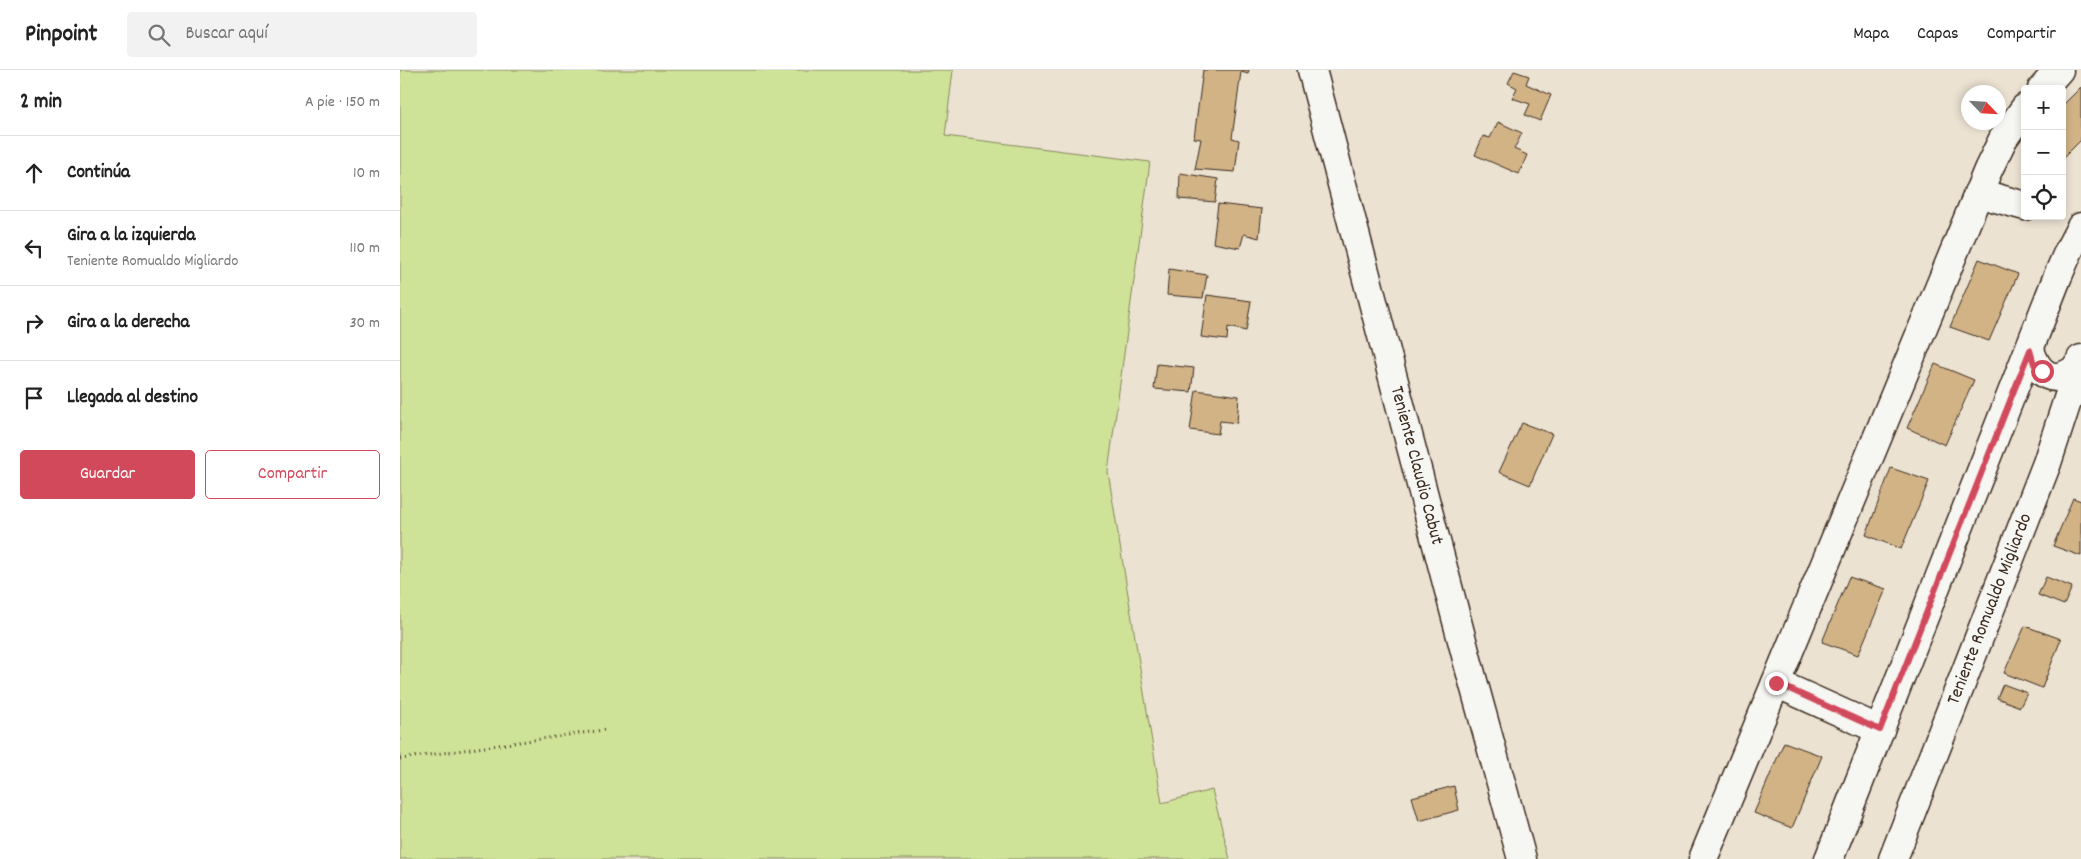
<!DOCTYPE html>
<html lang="es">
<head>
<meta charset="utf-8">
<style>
  body { margin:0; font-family:Dekko,sans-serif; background:#f2f2f2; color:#222 }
  .controls { position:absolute; right:15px; top:15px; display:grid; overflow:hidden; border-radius:5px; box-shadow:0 2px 8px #0003 }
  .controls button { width:45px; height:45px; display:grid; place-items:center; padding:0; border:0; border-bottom:1px solid #e0e0e0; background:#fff; color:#222; font:25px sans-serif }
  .compass { position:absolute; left:1561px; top:15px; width:45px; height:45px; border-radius:50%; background:#fff; box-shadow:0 2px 8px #0003; rotate:115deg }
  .stop { position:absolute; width:15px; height:15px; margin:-11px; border:4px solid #d1495b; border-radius:50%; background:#fff }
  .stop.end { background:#d1495b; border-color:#fff; box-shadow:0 1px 5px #0008 }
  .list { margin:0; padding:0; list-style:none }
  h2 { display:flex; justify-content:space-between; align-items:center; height:65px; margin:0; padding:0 20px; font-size:21px }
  h2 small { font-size:16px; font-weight:400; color:#767676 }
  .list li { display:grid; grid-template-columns:32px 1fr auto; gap:15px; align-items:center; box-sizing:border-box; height:75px; padding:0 20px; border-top:1px solid #e0e0e0 }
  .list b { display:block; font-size:19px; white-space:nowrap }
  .list p { margin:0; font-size:16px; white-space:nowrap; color:#767676 }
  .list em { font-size:16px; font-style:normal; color:#767676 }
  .actions { display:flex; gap:10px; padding:15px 20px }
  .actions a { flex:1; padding:11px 0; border:1px solid #d1495b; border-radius:5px; text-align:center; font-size:18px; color:#d1495b }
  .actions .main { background:#d1495b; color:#fff }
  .icon { flex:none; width:28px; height:28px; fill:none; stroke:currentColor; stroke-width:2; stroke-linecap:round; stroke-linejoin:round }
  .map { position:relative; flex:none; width:1681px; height:789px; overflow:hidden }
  header { display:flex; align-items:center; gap:30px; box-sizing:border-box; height:70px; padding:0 25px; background:#fff; border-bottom:1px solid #e0e0e0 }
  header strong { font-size:24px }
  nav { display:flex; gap:28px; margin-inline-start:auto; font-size:18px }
  .search { width:350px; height:45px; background:#f2f2f2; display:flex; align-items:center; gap:12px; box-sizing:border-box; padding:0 18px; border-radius:5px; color:#767676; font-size:19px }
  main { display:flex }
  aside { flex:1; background:#fff }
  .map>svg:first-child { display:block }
  .green { fill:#cee398; stroke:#84865b }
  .building { fill:#d1b386; stroke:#3b2a1e }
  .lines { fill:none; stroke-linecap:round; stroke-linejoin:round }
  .minor-casing { stroke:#3b2a1e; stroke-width:31 }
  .path { stroke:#3b2a1e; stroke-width:3; stroke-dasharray:1 4; stroke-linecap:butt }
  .minor { stroke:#f6f6f2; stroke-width:28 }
  .route { stroke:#d1495b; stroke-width:6 }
  .labels { text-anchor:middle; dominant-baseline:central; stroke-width:4; stroke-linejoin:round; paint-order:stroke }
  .street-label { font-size:19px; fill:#3b2a1e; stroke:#f6f6f2 }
</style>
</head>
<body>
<header>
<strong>Pinpoint</strong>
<div class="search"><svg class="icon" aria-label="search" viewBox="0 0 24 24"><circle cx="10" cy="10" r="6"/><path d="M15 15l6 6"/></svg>Buscar aquí</div>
<nav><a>Mapa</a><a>Capas</a><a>Compartir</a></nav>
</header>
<main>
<aside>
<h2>2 min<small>A pie · 150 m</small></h2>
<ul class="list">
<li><svg class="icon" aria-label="ahead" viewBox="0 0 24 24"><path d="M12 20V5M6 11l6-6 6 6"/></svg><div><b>Continúa</b></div><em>10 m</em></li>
<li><svg class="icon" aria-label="left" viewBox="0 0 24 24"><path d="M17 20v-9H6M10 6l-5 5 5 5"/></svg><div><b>Gira a la izquierda</b><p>Teniente Romualdo Migliardo</p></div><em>110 m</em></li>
<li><svg class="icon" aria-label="right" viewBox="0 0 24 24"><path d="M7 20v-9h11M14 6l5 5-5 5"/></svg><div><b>Gira a la derecha</b></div><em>30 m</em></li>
<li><svg class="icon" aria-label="arrive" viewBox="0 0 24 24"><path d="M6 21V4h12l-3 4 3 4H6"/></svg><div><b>Llegada al destino</b></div></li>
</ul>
<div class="actions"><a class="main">Guardar</a><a>Compartir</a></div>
</aside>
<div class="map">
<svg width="1681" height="789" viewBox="0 0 1681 789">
  <rect width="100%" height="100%" fill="#ebe2d2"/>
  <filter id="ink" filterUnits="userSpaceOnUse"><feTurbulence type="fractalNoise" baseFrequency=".02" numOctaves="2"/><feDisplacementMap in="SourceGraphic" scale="10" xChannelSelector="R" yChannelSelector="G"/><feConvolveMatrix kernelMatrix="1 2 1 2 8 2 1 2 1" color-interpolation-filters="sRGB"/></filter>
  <g filter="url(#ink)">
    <polygon class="green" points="0,0 553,0 545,66 750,92 708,402 762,733 812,720 830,789 0,789"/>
    <g class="building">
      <polygon points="803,0 849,0 848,4 841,2 832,68 839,70 835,102 795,99 801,69 794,68"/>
      <polygon points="1114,1 1129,6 1126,14 1151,25 1140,51 1125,45 1130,34 1112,28 1117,18 1108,13"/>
      <polygon points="1681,17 1681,70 1662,89 1662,36"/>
      <polygon points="1098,52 1122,63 1114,79 1127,85 1119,104 1075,85 1083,66 1090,68"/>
      <polygon points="780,103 818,109 815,132 779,129"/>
      <polygon points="818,134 862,139 859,168 844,164 840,178 813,173"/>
      <polygon points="1579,189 1618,204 1589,271 1550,257"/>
      <polygon points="769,199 807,205 803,228 767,225"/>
      <polygon points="807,225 851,231 846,261 828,257 827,270 801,267"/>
      <polygon points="757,294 794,298 791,322 754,319"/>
      <polygon points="1535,294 1574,310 1545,375 1507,358"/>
      <polygon points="796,320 839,326 837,353 820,351 818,364 790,360"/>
      <polygon points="1122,353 1152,364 1130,415 1099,402"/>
      <polygon points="1491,398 1529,411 1501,479 1466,465"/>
      <polygon points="1673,428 1681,431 1681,486 1653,476"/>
      <polygon points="1449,507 1486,519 1458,585 1422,572"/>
      <polygon points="1646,507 1672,517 1664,535 1638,525"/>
      <polygon points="1625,556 1661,569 1642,618 1604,603"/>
      <polygon points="1603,614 1627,623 1620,637 1597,628"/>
      <polygon points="1384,672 1422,686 1392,758 1354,743"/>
      <polygon points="1054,716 1059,740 1019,751 1012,727"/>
    </g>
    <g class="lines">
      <g class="minor-casing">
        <g id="minor">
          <path id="s1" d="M912,0L1068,593L1122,789"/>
          <polyline points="1642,19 1659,0"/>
          <polyline points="1578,123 1625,136"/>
          <path d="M1630,280C1638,305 1653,316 1677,298"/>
          <polyline points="1376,613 1480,660"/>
          <polyline points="1303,789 1588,100 1603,69 1625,38"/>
          <polyline points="1429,789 1657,208 1669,180 1681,157"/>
          <path id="s2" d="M1493,789L1647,393L1681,289"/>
        </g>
      </g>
      <polyline class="path" points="0,689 204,660"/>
      <use href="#minor" class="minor"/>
    </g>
  </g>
  <g class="lines" filter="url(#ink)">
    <polyline class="route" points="1376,613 1480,660 1630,280 1634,294 1642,301"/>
  </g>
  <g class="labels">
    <g class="street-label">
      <text stroke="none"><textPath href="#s1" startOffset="409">Teniente Claudio Cabut</textPath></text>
      <text stroke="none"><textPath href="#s2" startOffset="268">Teniente Romualdo Migliardo</textPath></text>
    </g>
  </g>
</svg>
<div class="controls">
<button>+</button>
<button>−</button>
<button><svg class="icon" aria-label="locate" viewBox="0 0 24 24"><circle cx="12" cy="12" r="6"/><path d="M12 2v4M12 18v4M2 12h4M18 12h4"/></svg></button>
</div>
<svg class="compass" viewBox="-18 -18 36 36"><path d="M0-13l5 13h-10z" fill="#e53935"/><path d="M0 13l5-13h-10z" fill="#767676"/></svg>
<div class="stop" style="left:1642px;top:301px"></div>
<div class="stop end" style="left:1376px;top:613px"></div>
</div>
</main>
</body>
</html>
